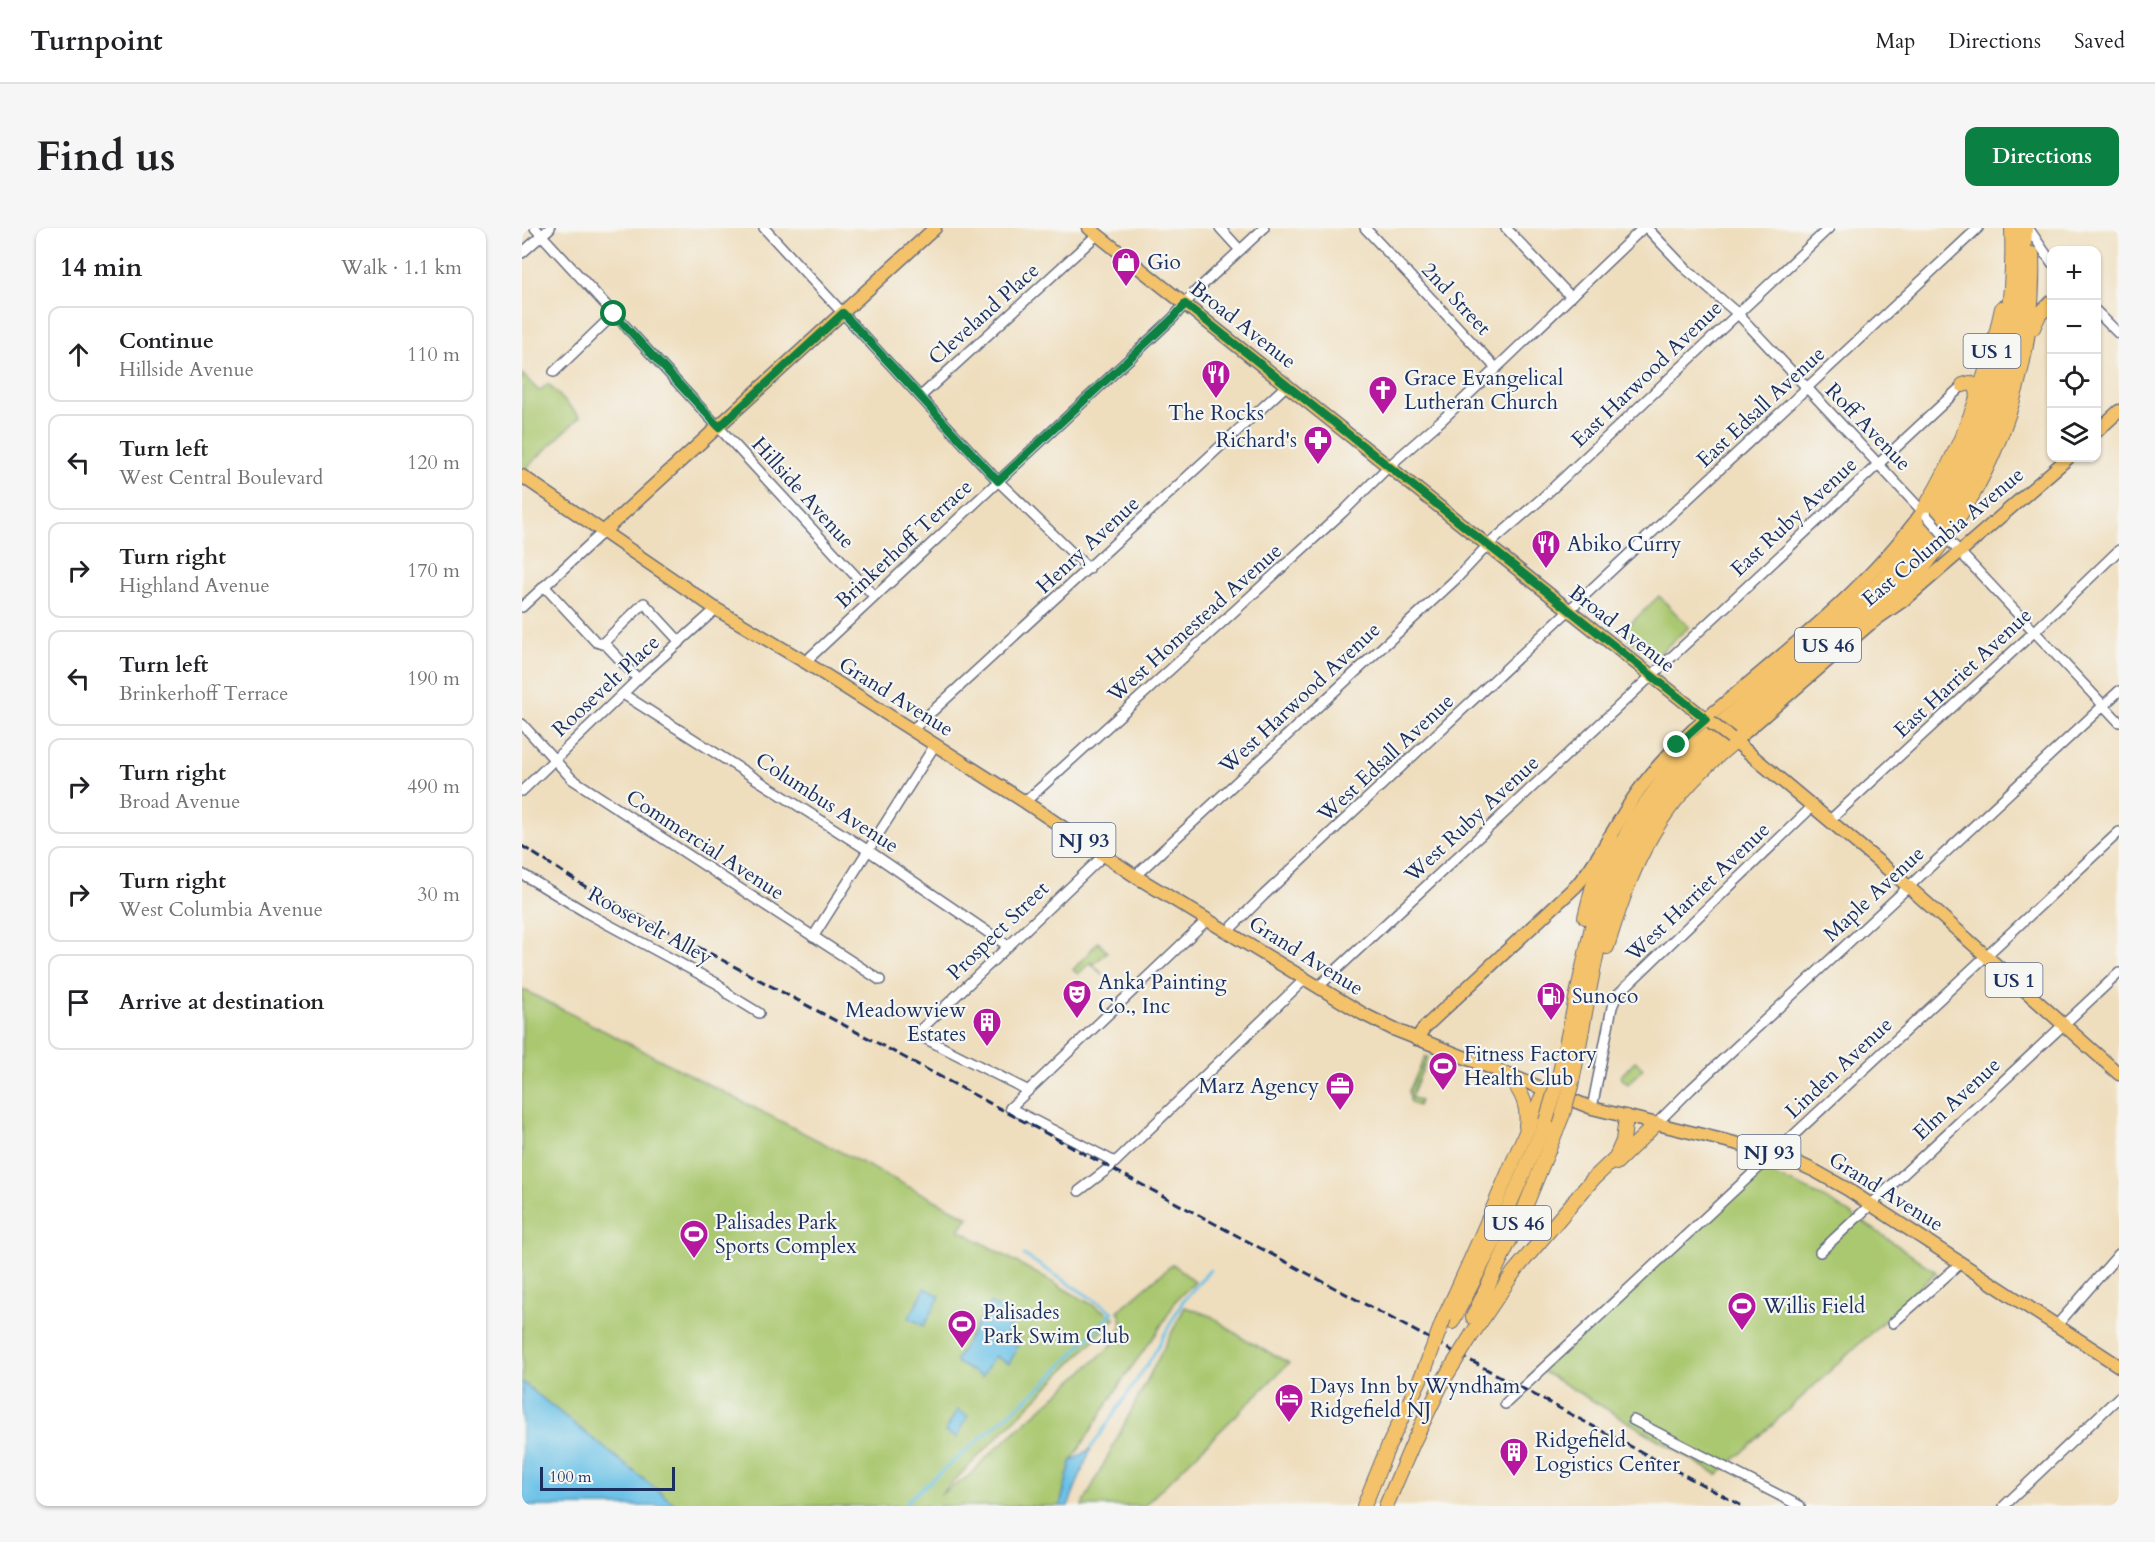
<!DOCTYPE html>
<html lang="en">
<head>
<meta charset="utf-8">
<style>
  body { margin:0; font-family:Cardo,serif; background:#f6f6f6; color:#202124 }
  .controls { position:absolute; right:18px; top:18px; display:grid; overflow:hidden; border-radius:12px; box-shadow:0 2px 4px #0004 }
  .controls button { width:54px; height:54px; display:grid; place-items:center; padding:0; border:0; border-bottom:2px solid #e0e0e0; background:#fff; color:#202124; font:30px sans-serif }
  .scale { position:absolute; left:18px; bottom:15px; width:135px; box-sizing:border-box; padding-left:6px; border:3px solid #1b2f5e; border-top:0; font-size:16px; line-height:21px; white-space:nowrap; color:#1b2f5e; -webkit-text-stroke:4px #f6f6f2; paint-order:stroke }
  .stop { position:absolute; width:18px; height:18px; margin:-14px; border:4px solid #0b8043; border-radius:50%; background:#fff }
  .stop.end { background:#0b8043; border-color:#fff; box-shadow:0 2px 6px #0008 }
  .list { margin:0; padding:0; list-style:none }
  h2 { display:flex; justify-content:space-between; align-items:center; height:78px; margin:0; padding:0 24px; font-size:26px }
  h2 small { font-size:20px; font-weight:400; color:#757577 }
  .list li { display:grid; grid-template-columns:39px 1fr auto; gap:18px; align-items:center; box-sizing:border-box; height:96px; margin:0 12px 12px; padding:0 12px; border:2px solid #e0e0e0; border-radius:12px }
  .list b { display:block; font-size:22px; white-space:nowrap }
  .list p { margin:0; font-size:20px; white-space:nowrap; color:#757577 }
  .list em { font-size:20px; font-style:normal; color:#757577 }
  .icon { flex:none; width:33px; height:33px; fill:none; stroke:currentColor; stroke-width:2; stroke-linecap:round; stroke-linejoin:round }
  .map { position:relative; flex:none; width:1597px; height:1278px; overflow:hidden; border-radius:12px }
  header { display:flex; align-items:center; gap:36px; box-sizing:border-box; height:84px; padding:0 30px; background:#fff; border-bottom:2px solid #e0e0e0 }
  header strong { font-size:28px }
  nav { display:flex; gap:33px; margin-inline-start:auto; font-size:21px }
  .intro { display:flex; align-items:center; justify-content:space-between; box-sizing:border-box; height:144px; padding:0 36px }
  h1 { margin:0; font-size:42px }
  .button { padding:15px 27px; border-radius:12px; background:#0b8043; color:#fff; font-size:21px; font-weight:700 }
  main { display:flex; gap:36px; padding:0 36px }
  aside { flex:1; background:#fff; border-radius:12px; box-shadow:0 2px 4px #0004 }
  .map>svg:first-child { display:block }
  .green { fill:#aac86f; stroke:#627c66; stroke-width:1.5 }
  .water { fill:#69c1e7; stroke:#4278a2; stroke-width:1.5 }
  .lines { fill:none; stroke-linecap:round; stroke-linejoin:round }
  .stream { stroke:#69c1e7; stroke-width:3 }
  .minor-casing { stroke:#656c80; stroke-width:12 }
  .major-casing { stroke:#656c80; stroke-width:15 }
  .highway-casing { stroke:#656c80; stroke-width:16 }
  .minor { stroke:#fff; stroke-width:9 }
  .major { stroke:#f3c26a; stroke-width:12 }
  .highway { stroke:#f3c26a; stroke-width:14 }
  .rail { stroke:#1b2f5e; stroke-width:3; stroke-dasharray:9 4.5; stroke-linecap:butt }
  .minor-bridge-casing { stroke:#656c80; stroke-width:12; stroke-linecap:butt }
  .major-bridge-casing { stroke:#656c80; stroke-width:15; stroke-linecap:butt }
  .highway-bridge-casing { stroke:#656c80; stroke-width:16; stroke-linecap:butt }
  .minor-bridge { stroke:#fff; stroke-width:9 }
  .major-bridge { stroke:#f3c26a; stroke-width:12 }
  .highway-bridge { stroke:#f3c26a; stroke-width:14 }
  .route { stroke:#0b8043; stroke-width:8 }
  .labels { text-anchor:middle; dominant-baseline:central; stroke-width:4.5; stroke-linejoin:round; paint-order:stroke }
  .shield { fill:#f6f6f2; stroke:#5d6b8a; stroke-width:1.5 }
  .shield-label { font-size:20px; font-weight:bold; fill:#1b2f5e }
  .poi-label { font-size:21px; fill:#1b2f5e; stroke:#f6f6f2; text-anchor:start }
  .street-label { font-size:21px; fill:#1b2f5e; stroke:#f6f6f2 }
</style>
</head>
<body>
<header>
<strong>Turnpoint</strong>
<nav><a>Map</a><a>Directions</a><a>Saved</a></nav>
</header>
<div class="intro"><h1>Find us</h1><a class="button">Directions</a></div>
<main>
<aside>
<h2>14 min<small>Walk · 1.1 km</small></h2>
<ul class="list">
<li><svg class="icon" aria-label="ahead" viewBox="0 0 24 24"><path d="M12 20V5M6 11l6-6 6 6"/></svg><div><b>Continue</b><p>Hillside Avenue</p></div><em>110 m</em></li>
<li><svg class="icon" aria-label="left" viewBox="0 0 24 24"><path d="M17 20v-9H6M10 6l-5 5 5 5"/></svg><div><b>Turn left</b><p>West Central Boulevard</p></div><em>120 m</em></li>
<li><svg class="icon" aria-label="right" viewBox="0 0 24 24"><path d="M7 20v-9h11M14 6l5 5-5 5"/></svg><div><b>Turn right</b><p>Highland Avenue</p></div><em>170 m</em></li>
<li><svg class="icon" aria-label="left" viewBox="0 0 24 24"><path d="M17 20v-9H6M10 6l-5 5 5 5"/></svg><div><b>Turn left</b><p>Brinkerhoff Terrace</p></div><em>190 m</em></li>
<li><svg class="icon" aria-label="right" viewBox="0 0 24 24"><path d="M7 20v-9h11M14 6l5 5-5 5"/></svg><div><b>Turn right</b><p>Broad Avenue</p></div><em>490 m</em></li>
<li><svg class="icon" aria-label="right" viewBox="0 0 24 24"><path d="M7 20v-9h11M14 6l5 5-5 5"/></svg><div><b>Turn right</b><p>West Columbia Avenue</p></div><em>30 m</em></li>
<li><svg class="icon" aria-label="arrive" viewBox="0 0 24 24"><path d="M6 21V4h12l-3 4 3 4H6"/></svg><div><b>Arrive at destination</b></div></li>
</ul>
</aside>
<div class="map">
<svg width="1597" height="1278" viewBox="0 0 1597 1278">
  <rect width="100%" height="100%" fill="#f6f6f2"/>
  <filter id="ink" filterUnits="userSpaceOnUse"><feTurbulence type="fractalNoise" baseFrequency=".0167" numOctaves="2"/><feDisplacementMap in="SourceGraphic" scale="12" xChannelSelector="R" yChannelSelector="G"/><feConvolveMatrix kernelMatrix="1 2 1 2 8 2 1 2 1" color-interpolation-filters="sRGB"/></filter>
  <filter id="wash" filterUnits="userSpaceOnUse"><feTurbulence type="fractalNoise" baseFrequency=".008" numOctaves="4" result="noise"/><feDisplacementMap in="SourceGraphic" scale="24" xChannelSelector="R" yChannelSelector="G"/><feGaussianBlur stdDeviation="1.35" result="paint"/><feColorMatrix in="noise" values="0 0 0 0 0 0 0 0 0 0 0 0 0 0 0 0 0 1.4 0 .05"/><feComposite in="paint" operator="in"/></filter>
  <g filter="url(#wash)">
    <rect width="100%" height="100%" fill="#efdebe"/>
    <g class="green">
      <polygon points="0,146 17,163 26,156 58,189 0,244"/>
      <polygon points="1137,368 1167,399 1132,430 1099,405"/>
      <polygon points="576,714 585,724 572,736 569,734 581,747 568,735 556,746 551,742"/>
      <path d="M0,761L446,989L437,1002L594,1090L418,1267L448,1247L468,1226L588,1119C595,1107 605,1096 596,1083L651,1036L673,1054L655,1071L634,1106L603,1148L549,1234L538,1278H155L0,1154Z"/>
      <polygon points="903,829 906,829 889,869 898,873 896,878 888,874 887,863"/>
      <polygon points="1113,833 1121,840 1106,856 1098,849"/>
      <path d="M1236,943C1302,960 1358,1007 1414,1044L1196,1247L1017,1141Z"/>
      <polygon points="663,1079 689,1088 722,1111 767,1135 622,1278 560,1278"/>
    </g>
    <g class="water">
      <polygon points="403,1060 418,1068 402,1098 387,1090"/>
      <polygon points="468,1075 493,1089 482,1110 496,1118 487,1136 472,1128 460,1149 435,1135 434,1132"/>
      <polygon points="0,1154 155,1278 0,1278"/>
      <polygon points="435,1182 446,1188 434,1210 423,1204"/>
      <polygon points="569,1220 546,1278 538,1278 549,1234"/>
    </g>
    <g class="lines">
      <g class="stream">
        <polyline points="569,1220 629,1131 661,1073 688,1042"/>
        <polyline points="385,1278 385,1273 522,1156 591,1084 502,1027"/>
      </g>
    </g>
  </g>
  <g filter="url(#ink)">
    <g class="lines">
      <g class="minor-casing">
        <g id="minor">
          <polyline points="13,0 352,368"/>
          <polyline points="242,0 476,253 567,341"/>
          <polyline points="698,0 718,22"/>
          <polyline points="843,0 974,140"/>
          <polyline points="984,0 1049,69"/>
          <polyline points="1125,0 1164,41 1215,85 1403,286"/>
          <polyline points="1509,4 1530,35"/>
          <polyline points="0,25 28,0"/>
          <polyline points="1574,83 1597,106"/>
          <polyline points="32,144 92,86"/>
          <polyline points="399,168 576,6"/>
          <polyline points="1421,306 1597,494"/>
          <polyline points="22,358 74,414 84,417 116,451"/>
          <polyline points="0,379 81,304"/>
          <polyline points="80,416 122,375 158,414"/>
          <polyline points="283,434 651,90 673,64 742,0"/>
          <polyline points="101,466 347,623 486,718"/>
          <polyline points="0,496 50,551 358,752"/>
          <polyline points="390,502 765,157"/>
          <polyline points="0,563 116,451 194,381"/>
          <polyline points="503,574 821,284 866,239 921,191 1121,0"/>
          <polyline points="1308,592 1513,403 1597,322"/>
          <polyline points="0,646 65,685 196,756 206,766 237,785"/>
          <polyline points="613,648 935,350 966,317 1018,272 1307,0"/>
          <polyline points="706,703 742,667 1456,0"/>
          <polyline points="291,709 413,517"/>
          <polyline points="796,759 1441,157"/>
          <polyline points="505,862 394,806 583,626"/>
          <polyline points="1070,880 1090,779 1095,767 1291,578"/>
          <polyline points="1134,896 1169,861 1597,463"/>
          <polyline points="593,934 488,880 685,692"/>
          <polyline points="557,963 587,940 783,751"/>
          <polyline points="1298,1024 1597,745"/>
          <polyline points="1371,1095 1439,1035"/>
          <polyline points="1535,1097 1597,1026"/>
          <polyline points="983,1176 1597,604"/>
          <polyline points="1111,1192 1278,1278"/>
          <polyline points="1482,1278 1597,1169"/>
        </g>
      </g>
      <g class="major-casing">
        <g id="major">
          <polyline points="567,0 1189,495"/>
          <polyline points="1574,204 1597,183"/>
          <polyline points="0,248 194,381 283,434 503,574 613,648 841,786 871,801 1070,880 1233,920 1265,930 1293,943 1325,961 1597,1138"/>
          <polyline points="81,304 413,0"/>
          <polyline points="1209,510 1381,654 1597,846"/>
          <polyline points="1213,513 1350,394 1386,369 1546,230"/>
          <path d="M894,811L903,799L1054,658C1077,632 1091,601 1110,572C1127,546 1149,523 1171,502C1250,434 1340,368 1401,283"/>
        </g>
      </g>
      <g class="highway-casing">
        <g id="highway">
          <polyline points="1511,100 1517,87 1530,74"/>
          <polyline points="1441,157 1448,155 1453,158 1457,167"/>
          <path d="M1401,283C1440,220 1465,153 1480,80"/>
          <path d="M1350,394C1453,298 1515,168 1510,26"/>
          <polyline points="1063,689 1070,661 1088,609"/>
          <path d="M1085,719C1113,627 1137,576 1213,513"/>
          <path d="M987,848C999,864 1007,877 1004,898"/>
          <path d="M1036,853L1074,680L1090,634L1113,590L1142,550L1165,525L1337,375C1445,273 1495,148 1490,0"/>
          <path d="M1049,858C1069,767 1075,667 1128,587C1165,532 1219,492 1269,449C1305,418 1342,388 1374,354C1438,286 1481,198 1496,106C1501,71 1501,35 1503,0"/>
          <polyline points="1094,935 1134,896"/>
          <polyline points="951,1089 999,989 1041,886"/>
          <path d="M922,1090C958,1015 988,937 1023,862"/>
          <polyline points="930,1094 972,1013 1024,893"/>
          <polyline points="951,1105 992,1044 1071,951 1094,929 1101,913 1104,889"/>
          <polyline points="842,1278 866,1219 902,1143"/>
          <polyline points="864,1278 891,1215 921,1153"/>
        </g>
      </g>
      <use href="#minor" class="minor"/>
      <use href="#major" class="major"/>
      <use href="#highway" class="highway"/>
      <polyline class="rail" points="0,618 64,659 1220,1278"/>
      <g class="minor-bridge-casing">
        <polyline id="minor-bridge" points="1405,288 1421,306"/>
      </g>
      <g class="major-bridge-casing">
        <polyline id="major-bridge" points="1189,495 1209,510"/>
      </g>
      <g class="highway-bridge-casing">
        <g id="highway-bridge">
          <polyline points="1041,886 1049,858"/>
          <polyline points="1024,893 1036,853"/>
          <polyline points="902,1143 922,1090"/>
          <polyline points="921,1153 951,1105"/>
        </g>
      </g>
      <use href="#minor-bridge" class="minor-bridge"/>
      <use href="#major-bridge" class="major-bridge"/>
      <use href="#highway-bridge" class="highway-bridge"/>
    </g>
  </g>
  <g class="lines" filter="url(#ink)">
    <polyline class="route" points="92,86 197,199 321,85 476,253 651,90 663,76 1184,491 1155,517"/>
  </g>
  <defs>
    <g id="shop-pin" transform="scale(1.5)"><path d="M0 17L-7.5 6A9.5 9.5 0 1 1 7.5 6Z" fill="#b5179e" stroke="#f6f6f2"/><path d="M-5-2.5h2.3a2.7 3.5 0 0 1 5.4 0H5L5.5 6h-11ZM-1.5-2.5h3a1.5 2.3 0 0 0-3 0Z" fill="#fff"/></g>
    <g id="restaurant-pin" transform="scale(1.5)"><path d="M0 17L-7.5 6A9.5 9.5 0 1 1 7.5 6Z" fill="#b5179e" stroke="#f6f6f2"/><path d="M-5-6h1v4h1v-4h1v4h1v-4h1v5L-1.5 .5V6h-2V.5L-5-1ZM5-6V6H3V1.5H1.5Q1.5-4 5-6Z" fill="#fff"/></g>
    <g id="church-pin" transform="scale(1.5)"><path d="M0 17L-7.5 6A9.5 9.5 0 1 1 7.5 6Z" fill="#b5179e" stroke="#f6f6f2"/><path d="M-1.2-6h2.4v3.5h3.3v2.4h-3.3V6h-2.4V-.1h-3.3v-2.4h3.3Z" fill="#fff"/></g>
    <g id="pharmacy-pin" transform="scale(1.5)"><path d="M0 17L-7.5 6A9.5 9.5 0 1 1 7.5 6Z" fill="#b5179e" stroke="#f6f6f2"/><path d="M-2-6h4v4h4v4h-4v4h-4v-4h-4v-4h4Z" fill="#fff"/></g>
    <g id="theatre-pin" transform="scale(1.5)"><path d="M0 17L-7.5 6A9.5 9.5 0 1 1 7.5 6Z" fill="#b5179e" stroke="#f6f6f2"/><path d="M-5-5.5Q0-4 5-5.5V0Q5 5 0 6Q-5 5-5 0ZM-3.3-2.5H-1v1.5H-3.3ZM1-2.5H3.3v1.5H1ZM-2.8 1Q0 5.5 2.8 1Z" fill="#fff"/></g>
    <g id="fuel-pin" transform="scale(1.5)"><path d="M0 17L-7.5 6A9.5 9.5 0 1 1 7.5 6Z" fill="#b5179e" stroke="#f6f6f2"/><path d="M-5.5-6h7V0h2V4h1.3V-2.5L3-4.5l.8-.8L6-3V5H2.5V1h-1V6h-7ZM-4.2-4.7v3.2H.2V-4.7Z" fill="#fff"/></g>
    <g id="building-pin" transform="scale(1.5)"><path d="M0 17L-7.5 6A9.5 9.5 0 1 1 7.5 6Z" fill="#b5179e" stroke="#f6f6f2"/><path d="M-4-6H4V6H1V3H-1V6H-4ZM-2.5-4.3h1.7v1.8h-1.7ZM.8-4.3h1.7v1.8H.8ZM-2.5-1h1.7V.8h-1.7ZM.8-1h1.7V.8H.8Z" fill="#fff"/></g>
    <g id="stadium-pin" transform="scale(1.5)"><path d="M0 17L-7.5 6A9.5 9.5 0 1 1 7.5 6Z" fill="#b5179e" stroke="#f6f6f2"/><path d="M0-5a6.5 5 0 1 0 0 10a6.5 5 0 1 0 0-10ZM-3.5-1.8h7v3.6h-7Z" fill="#fff"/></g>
    <g id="office-pin" transform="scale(1.5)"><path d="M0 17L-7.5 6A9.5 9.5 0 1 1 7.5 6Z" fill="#b5179e" stroke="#f6f6f2"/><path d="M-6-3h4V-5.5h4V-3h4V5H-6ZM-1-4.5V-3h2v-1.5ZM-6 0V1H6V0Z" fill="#fff"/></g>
    <g id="hotel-pin" transform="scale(1.5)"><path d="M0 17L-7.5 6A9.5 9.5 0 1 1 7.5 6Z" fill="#b5179e" stroke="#f6f6f2"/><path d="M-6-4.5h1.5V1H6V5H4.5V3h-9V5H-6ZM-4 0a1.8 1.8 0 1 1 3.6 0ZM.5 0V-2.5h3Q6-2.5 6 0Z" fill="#fff"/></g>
  </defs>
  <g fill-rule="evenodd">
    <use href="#shop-pin" x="604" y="34"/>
    <use href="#restaurant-pin" x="694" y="146"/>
    <use href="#church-pin" x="861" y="162"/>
    <use href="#pharmacy-pin" x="796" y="212"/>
    <use href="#restaurant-pin" x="1024" y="316"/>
    <use href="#theatre-pin" x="555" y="766"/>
    <use href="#fuel-pin" x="1029" y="768"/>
    <use href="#building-pin" x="465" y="794"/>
    <use href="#stadium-pin" x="921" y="838"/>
    <use href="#office-pin" x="818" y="858"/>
    <use href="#stadium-pin" x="172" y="1006"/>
    <use href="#stadium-pin" x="1220" y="1078"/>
    <use href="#stadium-pin" x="440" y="1096"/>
    <use href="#hotel-pin" x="767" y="1170"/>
    <use href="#building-pin" x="992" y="1224"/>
  </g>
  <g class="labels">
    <g class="shield">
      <rect x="1441.5" y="106" width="57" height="34" rx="4.5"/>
      <rect x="1273" y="400" width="66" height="34" rx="4.5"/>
      <rect x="530.5" y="595" width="63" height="34" rx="4.5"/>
      <rect x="1463.5" y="735" width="57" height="34" rx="4.5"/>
      <rect x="1215.5" y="907" width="63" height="34" rx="4.5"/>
      <rect x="963" y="978" width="66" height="34" rx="4.5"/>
    </g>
    <g class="shield-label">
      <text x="1470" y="123">US 1</text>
      <text x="1306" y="417">US 46</text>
      <text x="562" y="612">NJ 93</text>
      <text x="1492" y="752">US 1</text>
      <text x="1247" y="924">NJ 93</text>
      <text x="996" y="995">US 46</text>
    </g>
    <g class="poi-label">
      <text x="625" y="34">Gio</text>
      <text x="882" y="150">Grace Evangelical<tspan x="882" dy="24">Lutheran Church</tspan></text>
      <text x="694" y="185" text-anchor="middle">The Rocks</text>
      <text x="775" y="212" text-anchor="end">Richard's</text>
      <text x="1045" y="316">Abiko Curry</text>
      <text x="576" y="754">Anka Painting<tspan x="576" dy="24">Co., Inc</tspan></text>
      <text x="1050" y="768">Sunoco</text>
      <text x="444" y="782" text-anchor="end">Meadowview<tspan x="444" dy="24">Estates</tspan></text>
      <text x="942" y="826">Fitness Factory<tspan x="942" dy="24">Health Club</tspan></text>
      <text x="797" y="858" text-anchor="end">Marz Agency</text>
      <text x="193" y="994">Palisades Park<tspan x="193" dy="24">Sports Complex</tspan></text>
      <text x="1241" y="1078">Willis Field</text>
      <text x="461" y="1084">Palisades<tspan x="461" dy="24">Park Swim Club</tspan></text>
      <text x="788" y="1158">Days Inn by Wyndham<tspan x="788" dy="24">Ridgefield NJ</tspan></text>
      <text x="1013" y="1212">Ridgefield<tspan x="1013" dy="24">Logistics Center</tspan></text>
    </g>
    <g class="street-label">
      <text transform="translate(934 71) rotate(47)">2nd Street</text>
      <text transform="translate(462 86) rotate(-42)">Cleveland Place</text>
      <text transform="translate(721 97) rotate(38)">Broad Avenue</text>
      <text transform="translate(1125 146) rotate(-44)">East Harwood Avenue</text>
      <text transform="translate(1239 179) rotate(-43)">East Edsall Avenue</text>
      <text transform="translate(1346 199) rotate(46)">Roff Avenue</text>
      <text transform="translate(281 265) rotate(48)">Hillside Avenue</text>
      <text transform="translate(1272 289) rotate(-43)">East Ruby Avenue</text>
      <text transform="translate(1421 309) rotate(-40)">East Columbia Avenue</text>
      <text transform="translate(382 316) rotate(-43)">Brinkerhoff Terrace</text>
      <text transform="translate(566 317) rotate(-43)">Henry Avenue</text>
      <text transform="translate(673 395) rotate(-42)">West Homestead Avenue</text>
      <text transform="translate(1100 401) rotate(38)">Broad Avenue</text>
      <text transform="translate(1441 445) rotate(-43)">East Harriet Avenue</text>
      <text transform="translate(84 458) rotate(-43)">Roosevelt Place</text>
      <text transform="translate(374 469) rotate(32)">Grand Avenue</text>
      <text transform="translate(778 470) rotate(-43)">West Harwood Avenue</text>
      <text transform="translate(864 530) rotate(-43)">West Edsall Avenue</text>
      <text transform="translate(305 575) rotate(33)">Columbus Avenue</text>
      <text transform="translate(950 591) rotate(-43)">West Ruby Avenue</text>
      <text transform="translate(183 617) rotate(33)">Commercial Avenue</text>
      <text transform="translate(1176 664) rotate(-44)">West Harriet Avenue</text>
      <text transform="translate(1352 666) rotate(-43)">Maple Avenue</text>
      <text transform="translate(128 698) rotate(29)">Roosevelt Alley</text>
      <text transform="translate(476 703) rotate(-44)">Prospect Street</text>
      <text transform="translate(784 728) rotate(32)">Grand Avenue</text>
      <text transform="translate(1317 840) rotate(-43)">Linden Avenue</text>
      <text transform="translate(1435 871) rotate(-43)">Elm Avenue</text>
      <text transform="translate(1364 964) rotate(32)">Grand Avenue</text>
    </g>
  </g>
</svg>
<div class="controls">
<button>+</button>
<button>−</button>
<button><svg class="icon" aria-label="locate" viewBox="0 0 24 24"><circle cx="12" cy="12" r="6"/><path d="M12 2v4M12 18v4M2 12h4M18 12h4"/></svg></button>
<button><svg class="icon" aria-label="layers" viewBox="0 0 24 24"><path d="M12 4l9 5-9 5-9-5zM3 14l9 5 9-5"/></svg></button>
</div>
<div class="scale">100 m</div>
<div class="stop" style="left:92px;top:86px"></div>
<div class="stop end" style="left:1155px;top:517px"></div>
</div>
</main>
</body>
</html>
